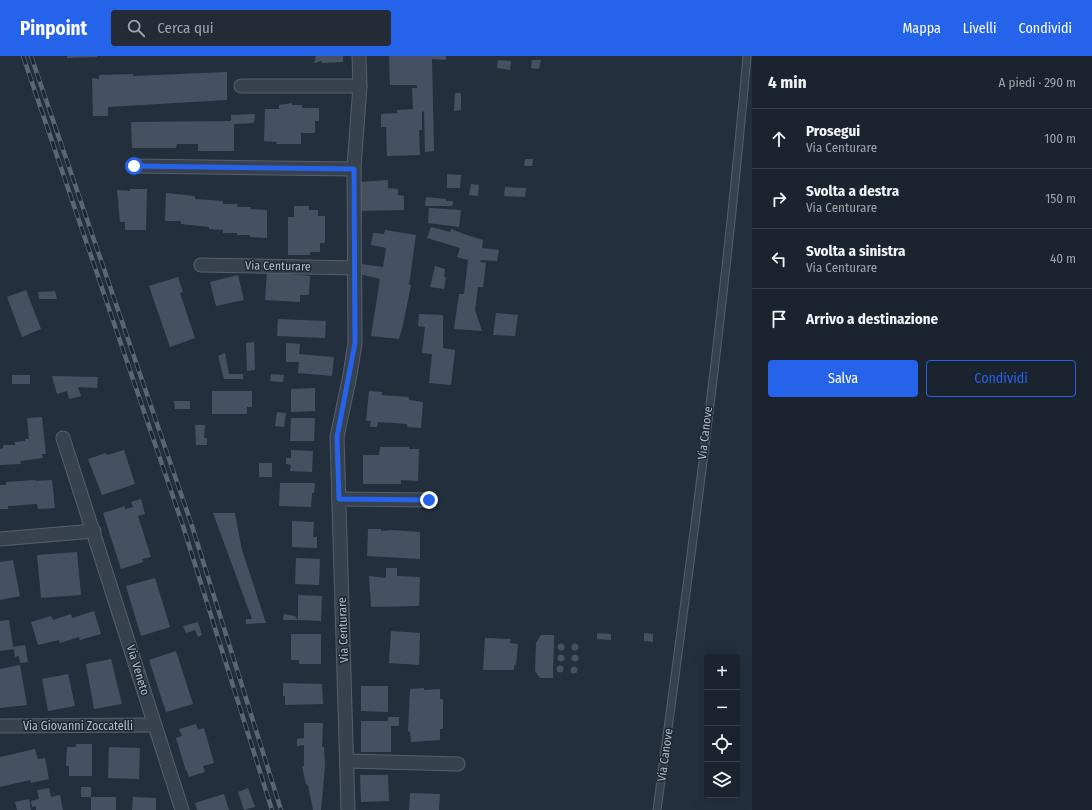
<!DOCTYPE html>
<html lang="it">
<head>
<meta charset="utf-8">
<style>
  body { margin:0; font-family:"Fira Sans Condensed",sans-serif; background:#242b36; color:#f1f3f6 }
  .controls { position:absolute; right:12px; bottom:12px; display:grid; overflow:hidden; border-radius:4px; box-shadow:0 4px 16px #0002 }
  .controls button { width:36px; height:36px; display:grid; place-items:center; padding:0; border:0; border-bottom:1px solid #39404a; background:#1b232e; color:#f1f3f6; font:20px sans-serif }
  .stop { position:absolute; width:12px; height:12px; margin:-9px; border:3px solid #2563eb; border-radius:50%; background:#fff }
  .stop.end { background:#2563eb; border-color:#fff; box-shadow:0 1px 4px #0008 }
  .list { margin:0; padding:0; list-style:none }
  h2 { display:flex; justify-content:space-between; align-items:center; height:52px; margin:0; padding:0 16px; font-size:17px }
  h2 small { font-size:13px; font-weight:400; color:#a0a4aa }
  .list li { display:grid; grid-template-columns:26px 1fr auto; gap:12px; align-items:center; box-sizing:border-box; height:60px; padding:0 16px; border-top:1px solid #39404a }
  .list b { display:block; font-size:15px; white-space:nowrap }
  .list p { margin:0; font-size:13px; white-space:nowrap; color:#a0a4aa }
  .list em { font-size:13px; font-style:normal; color:#a0a4aa }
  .actions { display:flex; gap:8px; padding:12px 16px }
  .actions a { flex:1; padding:9px 0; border:1px solid #2563eb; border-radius:4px; text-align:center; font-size:14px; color:#2563eb }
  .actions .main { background:#2563eb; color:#fff }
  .icon { flex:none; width:22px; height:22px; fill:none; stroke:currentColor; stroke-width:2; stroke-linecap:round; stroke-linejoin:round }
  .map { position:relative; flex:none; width:752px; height:754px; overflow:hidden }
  header { display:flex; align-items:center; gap:24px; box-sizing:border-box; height:56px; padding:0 20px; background:#2563eb; color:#fff }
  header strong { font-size:19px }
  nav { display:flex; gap:22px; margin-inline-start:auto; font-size:14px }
  .search { width:280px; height:36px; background:#242b36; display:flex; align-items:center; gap:10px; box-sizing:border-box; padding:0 14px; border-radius:4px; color:#a0a4aa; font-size:15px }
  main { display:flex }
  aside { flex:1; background:#1b232e }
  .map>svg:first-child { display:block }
  .building { fill:#455162 }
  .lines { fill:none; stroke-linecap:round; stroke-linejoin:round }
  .service-casing { stroke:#565f6c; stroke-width:9 }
  .minor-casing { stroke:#565f6c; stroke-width:15 }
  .service { stroke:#38414e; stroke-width:7 }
  .minor { stroke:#38414e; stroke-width:13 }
  .rail-casing { stroke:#5a6575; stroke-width:4.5 }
  .rail { stroke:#1d2633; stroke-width:3; stroke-dasharray:9; stroke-linecap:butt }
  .route { stroke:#2563eb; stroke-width:5 }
  .labels { text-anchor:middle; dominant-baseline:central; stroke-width:3; stroke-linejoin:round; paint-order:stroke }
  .street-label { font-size:12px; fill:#b4bcc9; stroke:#1d2633 }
</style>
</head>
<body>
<header>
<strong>Pinpoint</strong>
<div class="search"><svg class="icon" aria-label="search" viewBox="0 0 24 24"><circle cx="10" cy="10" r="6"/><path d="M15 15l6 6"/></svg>Cerca qui</div>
<nav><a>Mappa</a><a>Livelli</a><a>Condividi</a></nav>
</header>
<main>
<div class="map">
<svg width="752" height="754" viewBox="0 0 752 754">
  <rect width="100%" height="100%" fill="#242f3e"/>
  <g class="building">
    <polygon points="67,0 97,0 97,1 67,2"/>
    <polygon points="316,0 343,0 343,6 322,7 322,5 314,7"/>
    <polygon points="389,0 446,0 446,4 432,3 434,95 425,96 424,55 422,56 422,74 419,74 420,99 387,100 386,71 381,71 381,58 397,57 397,54 413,53 412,32 417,32 417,29 390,29"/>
    <polygon points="498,4 511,5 510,14 497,12"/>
    <polygon points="532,4 541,4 539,13 531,12"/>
    <polygon points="227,16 227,44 108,51 108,60 93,60 92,22 99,23 99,19 133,18 133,20"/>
    <polygon points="455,37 461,37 461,54 454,55"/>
    <polygon points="292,47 292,49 302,49 302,52 319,52 319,65 315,65 315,77 301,77 301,88 276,88 277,86 264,85 265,53 279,53 279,49"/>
    <polygon points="255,58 254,67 234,68 234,95 198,95 198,88 177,88 176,92 132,92 131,66 231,65 231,59"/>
    <polygon points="525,103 533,103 532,110 524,110"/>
    <polygon points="447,118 461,119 460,132 447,132"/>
    <polygon points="388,124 388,132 398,133 398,139 404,140 404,154 360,155 361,126"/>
    <polygon points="471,128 479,129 478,140 469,139"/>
    <polygon points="505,131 526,132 525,141 504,140"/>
    <polygon points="130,133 147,133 146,174 125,174 125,166 120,166 117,134 130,135"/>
    <polygon points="166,137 195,140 195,143 223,145 223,148 238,148 237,151 251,151 251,153 267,154 267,182 250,181 250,179 237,179 237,177 223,177 223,174 209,173 209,171 181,168 181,165 165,165"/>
    <polygon points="426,141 446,143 446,145 453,145 452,150 425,150"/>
    <polygon points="294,150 309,150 309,154 318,154 318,160 325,160 325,187 320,187 320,196 310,196 310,199 288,199 288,161 294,161"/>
    <polygon points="429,152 461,154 459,171 428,167"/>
    <polygon points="431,171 450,176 451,173 464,178 483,184 482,192 499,194 497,205 481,204 480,206 486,207 483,231 478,231 475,254 482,275 454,273 459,238 464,238 468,204 457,201 460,192 427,182"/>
    <polygon points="385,174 416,179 409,229 411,229 403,269 399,283 371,280 380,223 359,218 361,208 383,211 386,192 371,189 373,177 384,178"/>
    <polygon points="435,210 445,213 444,221 446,221 444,233 430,231"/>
    <polygon points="267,216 310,220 309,239 300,239 300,246 265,244"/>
    <polygon points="238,219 244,244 216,250 210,226"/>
    <polygon points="178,221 183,236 180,237 195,282 170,291 149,230"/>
    <polygon points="26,234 41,273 22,281 7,241"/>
    <polygon points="55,235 57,243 39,243 38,236"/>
    <polygon points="496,257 518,259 515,280 493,279"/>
    <polygon points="419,258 443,259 443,292 455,294 451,329 429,327 432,298 422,297 425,271 418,270"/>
    <polygon points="278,263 326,265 325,282 277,280"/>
    <polygon points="254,286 255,314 247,315 246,287"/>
    <polygon points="286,287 300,288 299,298 334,301 332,320 298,317 299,306 286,306"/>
    <polygon points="225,297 229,318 243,318 243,323 224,323 218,300"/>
    <polygon points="271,318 284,319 283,326 270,325"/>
    <rect x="12" y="319" width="18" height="9"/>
    <polygon points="52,320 98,321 97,332 78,331 81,340 69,343 67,335 57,338"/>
    <polygon points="315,332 315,355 291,356 291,333"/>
    <polygon points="212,335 252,335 252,351 247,351 247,358 212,358"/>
    <polygon points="369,335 382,336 382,339 409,341 409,344 423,346 421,372 407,371 407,368 378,366 377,371 370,371 371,365 366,365"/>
    <polygon points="174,345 190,345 190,353 175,353"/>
    <polygon points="277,356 286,357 284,371 275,370"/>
    <polygon points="42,361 46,398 42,398 43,402 20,405 21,408 0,409 0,393 3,392 3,389 15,389 15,386 25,385 25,383 29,383 27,362"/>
    <polygon points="291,362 315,362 314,385 290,385"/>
    <polygon points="195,369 205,369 204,382 207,382 207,389 196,389"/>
    <polygon points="380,391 409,391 409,393 419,393 418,425 401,424 401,428 363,428 363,399 379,399"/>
    <polygon points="124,394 135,428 102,439 88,403 106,397 107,399"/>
    <polygon points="291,394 313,395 312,416 290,415 291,409 286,408 286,402 291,402"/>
    <rect x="259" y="407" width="13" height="14"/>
    <polygon points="35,424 36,425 52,424 55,452 38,453 37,448 8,450 8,453 0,453 0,429 6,429 6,426"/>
    <polygon points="280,427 315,427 314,437 312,437 311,451 279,450"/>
    <polygon points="141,443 145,458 138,460 151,501 142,503 143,506 121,513 103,457 125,450 125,453 133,451 131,446"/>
    <polygon points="213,457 235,457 242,494 266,567 246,568 246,563 252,563"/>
    <polygon points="292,465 314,466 313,481 317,481 317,492 292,491"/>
    <polygon points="368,473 381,473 381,475 393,474 420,476 420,503 367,500"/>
    <polygon points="77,496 81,539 41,542 37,499"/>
    <polygon points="296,502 320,503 319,529 295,528"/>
    <polygon points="13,504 20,540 0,544 0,506"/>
    <polygon points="386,512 397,512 397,520 420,521 419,550 371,551 369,520 386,522"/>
    <polygon points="155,522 170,571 141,580 126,530"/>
    <polygon points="298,539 322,540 321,565 298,564 283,564 284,558 295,560 298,564"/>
    <polygon points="94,555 101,578 80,584 79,581 60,587 59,584 38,589 31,566 51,560 53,564 71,558 72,562"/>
    <polygon points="9,564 13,591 25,589 28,606 20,607 19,600 15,601 14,593 0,595 0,565"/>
    <polygon points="198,566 202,579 198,581 195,574 186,577 183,570"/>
    <polygon points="391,575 420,577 419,609 389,607"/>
    <polygon points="597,577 611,578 611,584 597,583"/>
    <polygon points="644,577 653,578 653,586 644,585"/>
    <polygon points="291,578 321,578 321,608 299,608 299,604 291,604"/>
    <polygon points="541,579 554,579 553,622 540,622 535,615 536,587"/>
    <polygon points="485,582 511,583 510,587 518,588 516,609 514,609 514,614 483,614"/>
    <circle cx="561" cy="591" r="3.5"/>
    <circle cx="575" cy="591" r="3.5"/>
    <polygon points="176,595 193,648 166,656 149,604"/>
    <circle cx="561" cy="602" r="3.5"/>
    <circle cx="575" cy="602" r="3.5"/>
    <polygon points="111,603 122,648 94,653 86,608"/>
    <polygon points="20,609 27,649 0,652 0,613"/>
    <circle cx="560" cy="613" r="3.5"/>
    <circle cx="574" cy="614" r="3.5"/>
    <polygon points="68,618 75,650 48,655 42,623"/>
    <polygon points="283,627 322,628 323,648 285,649 285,640 283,640"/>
    <polygon points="361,630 388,630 388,656 361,655"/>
    <polygon points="424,632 424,634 440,633 440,643 443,643 443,673 440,673 440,684 411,686 410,676 408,675 410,633"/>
    <polygon points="388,661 399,661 399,670 391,670 391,696 361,696 361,665 388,665"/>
    <polygon points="304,667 323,667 322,691 324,691 325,710 321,754 313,754 308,729 306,728 302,710 304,710 304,689 297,690 297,683 304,682"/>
    <polygon points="196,668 198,674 204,672 214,707 203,710 205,716 189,721 187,715 186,715 176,682 182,680 179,673"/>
    <polygon points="76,688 92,688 92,720 69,720 69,710 66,710 67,691 76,691"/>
    <polygon points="109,691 140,692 139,723 108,722"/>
    <polygon points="35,693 38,703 45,702 49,723 31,727 30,724 0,731 0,701"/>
    <polygon points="360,719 388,719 389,745 361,746"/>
    <rect x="81" y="731" width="10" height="10"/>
    <polygon points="49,732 51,741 60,739 63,754 36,754 36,750 32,751 31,745 39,743 37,734"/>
    <polygon points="248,732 255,751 244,754 238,736"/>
    <polygon points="410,737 440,738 439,754 409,754"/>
    <polygon points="224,738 229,754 197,754 195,747"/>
    <rect x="91" y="741" width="25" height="13"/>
    <polygon points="133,741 156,742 156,754 132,754"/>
    <polygon points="29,743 31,754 17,754 15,746"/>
  </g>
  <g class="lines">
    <g class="service-casing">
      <path id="service" d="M657,754C691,503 725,252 747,0"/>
    </g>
    <g class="minor-casing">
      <g id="minor">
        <polyline points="241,30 360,30"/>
        <polyline points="135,110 354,113"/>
        <polyline points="201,209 355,212"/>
        <polyline points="63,382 182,754"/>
        <polyline points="339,443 429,444"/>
        <polyline points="0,483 94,475"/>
        <polyline points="0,670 155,669"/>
        <polyline points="347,705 458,708"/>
        <polyline points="348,754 337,381 350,319 355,287 354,111 360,30 359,0"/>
      </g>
    </g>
    <use href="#service" class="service"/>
    <use href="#minor" class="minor"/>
    <g class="rail-casing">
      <g id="rail">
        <polyline points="23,0 183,470 272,754"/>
        <polyline points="31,0 191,467 281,754"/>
      </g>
    </g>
    <use href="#rail" class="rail"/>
  </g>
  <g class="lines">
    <polyline class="route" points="134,110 354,113 355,287 337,381 339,443 429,444"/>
  </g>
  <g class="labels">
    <g class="street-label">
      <text transform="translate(278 210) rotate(1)">Via Centurare</text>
      <text transform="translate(705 377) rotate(-83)">Via Canove</text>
      <text transform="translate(343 574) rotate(-92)">Via Centurare</text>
      <text transform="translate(138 614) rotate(73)">Via Veneto</text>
      <text x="78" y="670">Via Giovanni Zoccatelli</text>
      <text transform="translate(665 699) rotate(-82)">Via Canove</text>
    </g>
  </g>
</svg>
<div class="controls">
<button>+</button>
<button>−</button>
<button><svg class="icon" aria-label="locate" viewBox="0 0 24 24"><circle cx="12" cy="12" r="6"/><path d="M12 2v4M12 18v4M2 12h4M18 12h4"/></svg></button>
<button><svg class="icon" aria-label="layers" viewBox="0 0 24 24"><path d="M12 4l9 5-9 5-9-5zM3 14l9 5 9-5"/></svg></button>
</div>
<div class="stop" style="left:134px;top:110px"></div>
<div class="stop end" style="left:429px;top:444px"></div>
</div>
<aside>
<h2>4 min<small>A piedi · 290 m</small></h2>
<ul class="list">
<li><svg class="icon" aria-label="ahead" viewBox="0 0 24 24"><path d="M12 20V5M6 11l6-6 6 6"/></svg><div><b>Prosegui</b><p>Via Centurare</p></div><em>100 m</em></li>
<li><svg class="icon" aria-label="right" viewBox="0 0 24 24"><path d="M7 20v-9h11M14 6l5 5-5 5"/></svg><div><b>Svolta a destra</b><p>Via Centurare</p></div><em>150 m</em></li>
<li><svg class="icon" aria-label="left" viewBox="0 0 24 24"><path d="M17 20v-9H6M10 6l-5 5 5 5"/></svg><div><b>Svolta a sinistra</b><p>Via Centurare</p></div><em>40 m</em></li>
<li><svg class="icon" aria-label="arrive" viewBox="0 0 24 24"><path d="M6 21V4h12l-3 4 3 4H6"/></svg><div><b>Arrivo a destinazione</b></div></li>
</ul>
<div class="actions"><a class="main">Salva</a><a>Condividi</a></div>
</aside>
</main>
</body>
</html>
